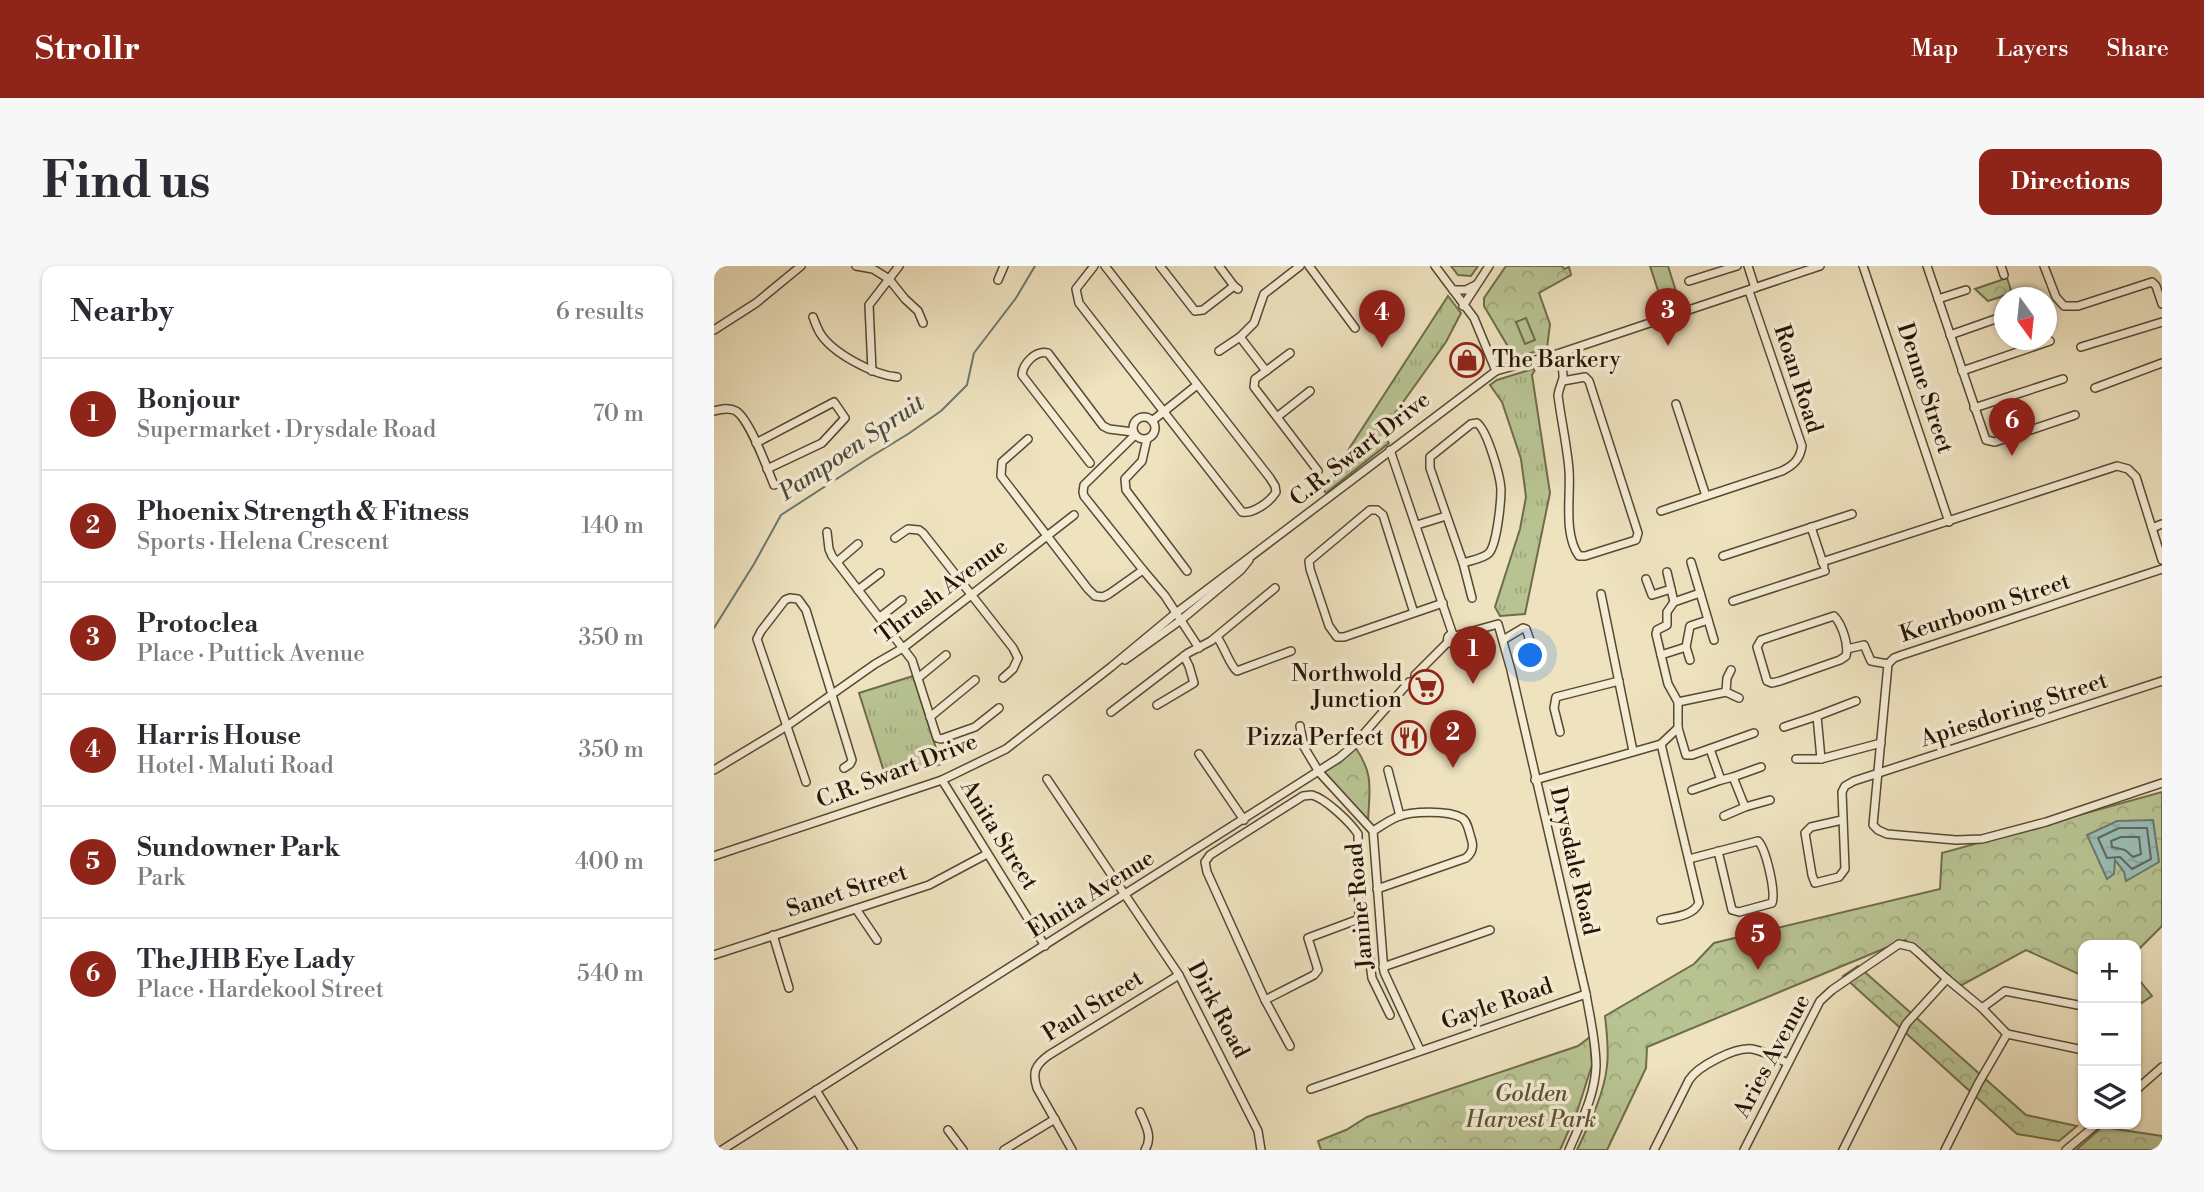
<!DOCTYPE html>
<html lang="en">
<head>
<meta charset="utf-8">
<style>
  body { margin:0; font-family:"Libre Bodoni",serif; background:#f7f7f7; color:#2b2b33 }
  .controls { position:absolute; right:21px; bottom:21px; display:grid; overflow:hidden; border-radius:14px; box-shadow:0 2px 5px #0004 }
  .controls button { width:63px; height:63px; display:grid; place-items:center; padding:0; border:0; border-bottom:2px solid #e1e1e2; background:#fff; color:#2b2b33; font:35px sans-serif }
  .compass { position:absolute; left:1280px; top:21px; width:63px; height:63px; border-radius:50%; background:#fff; box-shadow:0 2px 5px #0004; rotate:165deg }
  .you { position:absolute; left:817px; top:390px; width:24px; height:24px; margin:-18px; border:5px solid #fff; border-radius:50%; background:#1a73e8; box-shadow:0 0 0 10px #1a73e833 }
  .badge { display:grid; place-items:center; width:46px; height:46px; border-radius:50%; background:#8f2418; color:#fff; font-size:23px; font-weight:700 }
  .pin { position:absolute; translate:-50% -58px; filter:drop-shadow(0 2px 4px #0008) }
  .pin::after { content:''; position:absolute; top:37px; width:24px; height:21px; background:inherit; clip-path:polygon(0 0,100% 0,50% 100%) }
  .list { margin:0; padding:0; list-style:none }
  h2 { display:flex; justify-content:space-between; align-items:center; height:91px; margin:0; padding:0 28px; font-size:30px }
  h2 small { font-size:23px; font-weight:400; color:#7c7c81 }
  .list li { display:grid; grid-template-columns:46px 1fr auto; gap:21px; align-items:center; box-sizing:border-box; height:112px; padding:0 28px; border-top:2px solid #e1e1e2 }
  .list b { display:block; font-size:26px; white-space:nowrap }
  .list p { margin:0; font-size:23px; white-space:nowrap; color:#7c7c81 }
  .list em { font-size:23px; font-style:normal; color:#7c7c81 }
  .icon { flex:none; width:38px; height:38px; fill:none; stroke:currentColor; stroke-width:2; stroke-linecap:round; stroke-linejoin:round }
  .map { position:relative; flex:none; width:1448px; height:884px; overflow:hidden; border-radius:14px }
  header { display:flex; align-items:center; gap:42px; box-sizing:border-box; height:98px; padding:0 35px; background:#8f2418; color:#fff }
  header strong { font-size:33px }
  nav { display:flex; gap:38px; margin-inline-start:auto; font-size:24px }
  .intro { display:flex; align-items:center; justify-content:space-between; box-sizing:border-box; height:168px; padding:0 42px }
  h1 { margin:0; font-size:49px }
  .button { padding:18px 32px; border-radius:14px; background:#8f2418; color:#fff; font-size:24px; font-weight:700 }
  main { display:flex; gap:42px; padding:0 42px }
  aside { flex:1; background:#fff; border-radius:14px; box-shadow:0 2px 5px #0004 }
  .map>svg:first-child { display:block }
  .grass { fill:url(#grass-tufts); stroke:#6f6c4a; stroke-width:2 }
  .park { fill:url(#park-crowns); stroke:#6f6c4a; stroke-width:2 }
  .pitch { fill:#b8c392; stroke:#6f6c4a; stroke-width:2 }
  .water { fill:url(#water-ripples); stroke:#6c796f; stroke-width:2 }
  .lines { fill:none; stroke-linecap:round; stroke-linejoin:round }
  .shore { stroke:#60685d; stroke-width:2 }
  .stream { stroke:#6c796f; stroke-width:2 }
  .minor-casing { stroke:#584832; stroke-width:10 }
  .minor { stroke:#f4ecd5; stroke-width:7 }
  .labels { text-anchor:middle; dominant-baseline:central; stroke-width:7; stroke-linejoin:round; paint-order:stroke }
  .poi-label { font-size:23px; fill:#261403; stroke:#f4ecd5; text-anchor:end }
  .street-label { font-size:23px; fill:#261403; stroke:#f4ecd5 }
  .park-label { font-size:23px; font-style:italic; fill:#595135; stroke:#f4ecd5 }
  .water-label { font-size:24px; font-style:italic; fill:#4f4f42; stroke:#f4ecd5 }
</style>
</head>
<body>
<header>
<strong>Strollr</strong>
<nav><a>Map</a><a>Layers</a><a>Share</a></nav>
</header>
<div class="intro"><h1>Find us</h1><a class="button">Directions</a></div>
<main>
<aside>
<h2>Nearby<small>6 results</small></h2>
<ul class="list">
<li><span class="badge">1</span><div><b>Bonjour</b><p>Supermarket · Drysdale Road</p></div><em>70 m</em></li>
<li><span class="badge">2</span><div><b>Phoenix Strength &amp; Fitness</b><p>Sports · Helena Crescent</p></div><em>140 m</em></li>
<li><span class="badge">3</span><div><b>Protoclea</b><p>Place · Puttick Avenue</p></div><em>350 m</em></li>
<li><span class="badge">4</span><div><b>Harris House</b><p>Hotel · Maluti Road</p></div><em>350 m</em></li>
<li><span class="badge">5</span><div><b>Sundowner Park</b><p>Park</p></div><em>400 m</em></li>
<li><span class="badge">6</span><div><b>The JHB Eye Lady</b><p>Place · Hardekool Street</p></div><em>540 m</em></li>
</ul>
</aside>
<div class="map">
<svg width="1448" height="884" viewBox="0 0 1448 884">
  <defs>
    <pattern id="grass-tufts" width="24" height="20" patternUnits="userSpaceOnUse" patternTransform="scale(1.75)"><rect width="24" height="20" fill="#b8c392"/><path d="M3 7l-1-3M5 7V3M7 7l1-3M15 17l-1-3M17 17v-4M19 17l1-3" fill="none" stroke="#9ea77c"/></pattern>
    <pattern id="park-crowns" width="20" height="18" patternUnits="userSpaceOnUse" patternTransform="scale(1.75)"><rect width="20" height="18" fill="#b8c392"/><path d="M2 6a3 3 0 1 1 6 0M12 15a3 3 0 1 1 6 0" fill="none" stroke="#9ea77c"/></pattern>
    <pattern id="water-ripples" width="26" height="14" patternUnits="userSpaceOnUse" patternTransform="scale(1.75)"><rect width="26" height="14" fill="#9abdb7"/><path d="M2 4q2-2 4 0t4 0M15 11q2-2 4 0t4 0" fill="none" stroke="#85a29c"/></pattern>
  </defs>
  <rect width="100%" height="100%" fill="#eee2bf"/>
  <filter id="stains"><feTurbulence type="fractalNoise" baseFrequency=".00286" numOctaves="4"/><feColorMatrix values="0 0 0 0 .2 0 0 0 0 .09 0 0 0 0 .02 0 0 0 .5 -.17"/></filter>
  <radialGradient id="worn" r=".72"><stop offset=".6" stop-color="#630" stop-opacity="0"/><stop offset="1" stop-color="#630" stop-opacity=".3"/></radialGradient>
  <g class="grass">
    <polygon points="737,0 764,0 757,10 744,9"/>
    <polygon points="936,0 954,0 966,38 950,43"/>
    <polygon points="734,30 747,47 732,76 667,167 675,177 612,227 609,223"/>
    <polygon points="822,102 818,109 836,227 811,348 786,350 781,341 806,263 812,231 807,193 788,136 776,119 783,114"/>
    <polygon points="199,410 227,498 173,515 145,427"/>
  </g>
  <g class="park">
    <polygon points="792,0 848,0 850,3 855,1 857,9 825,27 836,58 833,82 807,90 799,89 770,40 770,32"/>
    <polygon points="1293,12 1298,27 1274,35 1261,23"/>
    <path d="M641,481C661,509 655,525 654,557L607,506Z"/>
    <path d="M1448,526V660L1422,686V679H1369V710L1312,684L1246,720L1191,674L933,781L932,802L893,884H863C875,858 890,829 893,800C895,784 893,767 891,750L980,698L1000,677L1226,623L1228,587Z"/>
    <polygon points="1144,700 1312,849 1363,860 1345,875 1303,868 1129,710"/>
    <polygon points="1422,710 1438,730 1426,738 1422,736"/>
    <polygon points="876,771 878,799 863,846 846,884 607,884 604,875 632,864 653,851 864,780"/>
    <polygon points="1388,861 1448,870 1448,884 1362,884"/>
  </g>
  <polygon class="pitch" points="812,52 821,74 811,78 802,56"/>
  <polygon class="water" points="1439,554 1445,596 1412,615 1410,606 1401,594 1400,608 1393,613 1373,569 1403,555"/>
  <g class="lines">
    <g class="shore">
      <polygon points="1405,562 1433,562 1437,593 1418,603 1406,591 1393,592 1384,572"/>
      <polygon points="1407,571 1425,571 1427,588 1419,591 1411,584 1398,581 1397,575"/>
    </g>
    <polyline class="stream" points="0,362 40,298 67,249 158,190 194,168 227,145 253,119 260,87 302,32 321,0"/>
    <g class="minor-casing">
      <g id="minor">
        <polyline points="142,0 159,3 175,13 191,33 204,45 209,57"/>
        <path d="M380,0L362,23L365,37L528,246C539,248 556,236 562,226L561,220L556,212L391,0"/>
        <polyline points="446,0 481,45 489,44 520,20 524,23"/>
        <polyline points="505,0 520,20"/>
        <polyline points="586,0 550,28 540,57 526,71 552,105 541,113 540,121 604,205"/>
        <polyline points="595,0 641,62"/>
        <polyline points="721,0 760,52 782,105"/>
        <polyline points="1034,0 1041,22"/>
        <polyline points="1149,0 1235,256"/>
        <polyline points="1213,0 1272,174 1281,176 1361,149"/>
        <polyline points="1287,0 1290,9"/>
        <polyline points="1330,0 1342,31 1350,40 1364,40 1438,16 1442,20 1448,38"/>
        <polyline points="284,14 290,0"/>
        <polyline points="975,15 1023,0"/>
        <polyline points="739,24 752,24 762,19"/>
        <polyline points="1224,33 1252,24"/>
        <polyline points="749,40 775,0"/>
        <path d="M99,51C101,56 103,62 106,67C118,87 160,109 183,111"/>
        <polyline points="0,64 42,37 87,0"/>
        <polyline points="1236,69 1290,50"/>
        <polyline points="1367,81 1448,56"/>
        <polyline points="505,85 526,71"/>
        <path d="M843,88C846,95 850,104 849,112C848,117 845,122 844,129C847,154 853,179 855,204C857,230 849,268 865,290H871L922,274L924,267L875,115L871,111L849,115"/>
        <polyline points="158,105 155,39 185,0"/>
        <polyline points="552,105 576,87"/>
        <polyline points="1248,105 1336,75"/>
        <polyline points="1381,122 1448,97"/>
        <polyline points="962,138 992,230"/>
        <polyline points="1260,142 1349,113"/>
        <path d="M0,145C7,143 15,141 22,145C36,154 53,202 60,219"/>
        <circle cx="430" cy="162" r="11"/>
        <polyline points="563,151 596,125"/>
        <polyline points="438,155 483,119"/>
        <path d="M763,157C773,164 786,209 787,223C787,236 783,278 775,287C769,293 757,294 749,297L716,202V191L757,158Z"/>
        <polyline points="421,169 370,219 369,226 370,230 429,304"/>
        <polyline points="314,173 288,196 287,210 374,323 381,330 389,331 395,328 429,304 451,330 485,382"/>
        <polyline points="433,173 428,195 411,213 412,224 473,305"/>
        <polyline points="42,177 120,136 131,152 108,177 53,203"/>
        <polyline points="676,184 739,369"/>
        <path d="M376,197L308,109C309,97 322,84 334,87L389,160L395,163L419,166"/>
        <path d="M947,245L1068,205C1080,199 1086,193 1088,180L1035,25"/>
        <polyline points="703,259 732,250"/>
        <polyline points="1097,261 1110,300"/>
        <polyline points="1438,262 1448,258"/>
        <polyline points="113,266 115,283 118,290 198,394 223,472 227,473 261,461 285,442"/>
        <polyline points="181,272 194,263 205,264 209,267 299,382 304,392 299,403 289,412"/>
        <polyline points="1009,290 1138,248"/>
        <polyline points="123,296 144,278"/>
        <polyline points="977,296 1000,374"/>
        <polyline points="1108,296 1403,200 1414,203 1422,211 1448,294"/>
        <polyline points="749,297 758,332"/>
        <polyline points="1448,303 1188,389 1180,392 1174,398 1159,559 1164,564 1173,568 1242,574 1268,573 1332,556 1448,517"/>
        <polyline points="953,306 960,336"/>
        <polyline points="932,313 938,329 957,323"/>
        <polyline points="144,324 166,307"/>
        <polyline points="887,328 919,485"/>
        <polyline points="1019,335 1111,305"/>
        <polyline points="700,347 669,249 663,244 656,244 595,295 596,303 615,360 623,371 630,371 729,337"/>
        <path d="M1120,350C1128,358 1135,379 1132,390L1126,394L1066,415L1058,417L1053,415L1043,381L1047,374Z"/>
        <polyline points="166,351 188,334"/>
        <polyline points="994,354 976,360 972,381 947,389 954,418 964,436 964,462 972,489 978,489 1040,467"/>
        <circle cx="738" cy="373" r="4.5"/>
        <path d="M741,370L784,358L797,404L872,728C876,752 882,776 882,800C881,830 866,858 855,884"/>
        <path d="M503,371C510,380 516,400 523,405L577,385"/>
        <polyline points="789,374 809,362 812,363 823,395"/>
        <polyline points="972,381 976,394"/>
        <polyline points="1133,383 1150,379 1157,395 1174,398"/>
        <polyline points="947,389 942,368 943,364 953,359 953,346 960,336 986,327"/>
        <polyline points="411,394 467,354 527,304 535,294"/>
        <polyline points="204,412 232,389"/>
        <polyline points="1012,426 1013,412 1017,404"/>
        <polyline points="964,436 1012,426 1025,432"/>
        <polyline points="443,439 480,417 475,400 470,390"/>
        <polyline points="397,446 474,387 497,375 561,322"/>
        <polyline points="216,451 261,414"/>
        <polyline points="586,460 590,481 605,506 659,565 670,706 706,784"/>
        <polyline points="1070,461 1103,450"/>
        <polyline points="846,466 840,442 842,431 905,415"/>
        <path d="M947,478L985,637C979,650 960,651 947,654"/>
        <polyline points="996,483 1007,514 1019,511 1031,541 1056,534"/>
        <polyline points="485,488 530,554"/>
        <polyline points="1082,493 1107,493 1167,477"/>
        <polyline points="1107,493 1103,450 1142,435"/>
        <polyline points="0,504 73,460 161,398 189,382 360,249"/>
        <polyline points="674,504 686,550"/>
        <polyline points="1019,511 1047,501"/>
        <polyline points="333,513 465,709 544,865 547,884"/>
        <polyline points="228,514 331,680"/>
        <polyline points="821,514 947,478 964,462"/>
        <polyline points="92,516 43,373 47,365 71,334 76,332 84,333 92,344 138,494 136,498 130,502"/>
        <polyline points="978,524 1007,514"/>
        <path d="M598,529C612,533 636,556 644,568L645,653L594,672L604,704L600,709L551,734L493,606L491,596L496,589L589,530Z"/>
        <polyline points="1010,550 1031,541"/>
        <polyline points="1128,554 1097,561 1091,567 1098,609 1101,617 1125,611 1131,603 1128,526 1131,520 1140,515 1448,415"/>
        <path d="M659,565C667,560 674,555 683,551C697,545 734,544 748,552C754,556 755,566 757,572C760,580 759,586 752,592L663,623"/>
        <polyline points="0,590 228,514 292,483 397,401 462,347 782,105 843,88 1106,0"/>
        <path d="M975,593L1044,575C1052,583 1062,626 1058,637L1025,646L1018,644L1004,585"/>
        <polyline points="142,643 163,674"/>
        <polyline points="645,653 651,660 658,712 676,749"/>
        <polyline points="59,669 75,722"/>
        <polyline points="0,689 215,619 273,588"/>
        <polyline points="669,701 776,664"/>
        <polyline points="551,734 576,780"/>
        <polyline points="1268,742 1291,725 1369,740"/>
        <polyline points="597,823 872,728"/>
        <polyline points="102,824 139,884"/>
        <polyline points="1422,824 1448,801"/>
        <path d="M426,846C432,860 439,871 431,884"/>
        <polyline points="234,864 249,884"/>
        <polyline points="8,884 625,492 639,480 695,416 702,416 701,409 735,375"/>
        <polyline points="290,884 341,853"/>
        <path d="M358,884L323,822C318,806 321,799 335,789L465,709"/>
        <path d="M940,884L975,814C984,800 1021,781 1038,783C1050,785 1062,792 1074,797"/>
        <polyline points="1030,884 1106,735 1118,724 1185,678 1198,681 1205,687 1233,713 1268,742 1293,768 1369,784"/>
        <polyline points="1129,884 1192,758 1233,713"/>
        <polyline points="1231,884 1264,818 1293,768"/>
        <polyline points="1352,884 1383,858"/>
      </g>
    </g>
    <use href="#minor" class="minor"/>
  </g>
  <defs>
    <g id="shop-ring" transform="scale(1.75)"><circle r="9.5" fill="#f4ecd5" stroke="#8f2418" stroke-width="1.5"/><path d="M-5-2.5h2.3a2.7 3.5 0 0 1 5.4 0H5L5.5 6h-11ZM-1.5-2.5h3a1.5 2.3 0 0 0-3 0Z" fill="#8f2418"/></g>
    <g id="supermarket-ring" transform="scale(1.75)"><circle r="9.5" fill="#f4ecd5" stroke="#8f2418" stroke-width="1.5"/><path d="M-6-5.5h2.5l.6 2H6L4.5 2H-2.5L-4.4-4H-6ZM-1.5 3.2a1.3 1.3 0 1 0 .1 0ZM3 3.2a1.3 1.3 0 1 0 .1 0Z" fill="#8f2418"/></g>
    <g id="restaurant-ring" transform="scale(1.75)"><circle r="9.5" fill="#f4ecd5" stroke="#8f2418" stroke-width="1.5"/><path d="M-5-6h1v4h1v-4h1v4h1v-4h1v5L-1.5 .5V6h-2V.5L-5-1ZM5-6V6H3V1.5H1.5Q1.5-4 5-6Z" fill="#8f2418"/></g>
  </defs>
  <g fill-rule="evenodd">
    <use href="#shop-ring" x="753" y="94"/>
    <use href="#supermarket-ring" x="712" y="421"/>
    <use href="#restaurant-ring" x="695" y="472"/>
  </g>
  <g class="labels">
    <g class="poi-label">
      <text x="778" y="94" text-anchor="start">The Barkery</text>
      <text x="688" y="408">Northwold<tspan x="688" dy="26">Junction</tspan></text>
      <text x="670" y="472">Pizza Perfect</text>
    </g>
    <g class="street-label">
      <text transform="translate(1084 113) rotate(72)">Roan Road</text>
      <text transform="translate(1211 122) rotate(72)">Denne Street</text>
      <text transform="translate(646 183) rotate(-38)">C.R. Swart Drive</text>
      <text transform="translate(228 325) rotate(-37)">Thrush Avenue</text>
      <text transform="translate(1271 342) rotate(-18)">Keurboom Street</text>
      <text transform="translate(1300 444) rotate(-18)">Apiesdoring Street</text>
      <text transform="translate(183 505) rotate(-21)">C.R. Swart Drive</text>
      <text transform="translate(285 569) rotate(58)">Anita Street</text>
      <text transform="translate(860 595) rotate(77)">Drysdale Road</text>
      <text transform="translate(133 625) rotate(-18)">Sanet Street</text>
      <text transform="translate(377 628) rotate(-32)">Elnita Avenue</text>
      <text transform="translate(646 640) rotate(-95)">Janine Road</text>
      <text transform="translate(783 738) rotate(-19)">Gayle Road</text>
      <text transform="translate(379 740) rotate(-32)">Paul Street</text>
      <text transform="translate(504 744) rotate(62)">Dirk Road</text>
      <text transform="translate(1058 790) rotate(-62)">Aries Avenue</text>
    </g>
    <g class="park-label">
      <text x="817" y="828">Golden<tspan x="817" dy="26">Harvest Park</tspan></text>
    </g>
    <g class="water-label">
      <text transform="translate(138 182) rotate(-34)">Pampoen Spruit</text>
    </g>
  </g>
  <rect width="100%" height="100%" filter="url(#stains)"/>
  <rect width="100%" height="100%" fill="url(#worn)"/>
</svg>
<div class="controls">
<button>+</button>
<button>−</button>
<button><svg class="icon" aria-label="layers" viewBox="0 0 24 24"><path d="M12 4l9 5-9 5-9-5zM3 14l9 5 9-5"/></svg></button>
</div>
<svg class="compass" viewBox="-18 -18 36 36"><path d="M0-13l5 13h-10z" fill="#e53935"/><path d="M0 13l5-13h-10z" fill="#7c7c81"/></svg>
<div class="you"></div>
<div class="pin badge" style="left:759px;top:418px">1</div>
<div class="pin badge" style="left:739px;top:502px">2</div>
<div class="pin badge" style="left:954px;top:80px">3</div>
<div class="pin badge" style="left:668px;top:82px">4</div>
<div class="pin badge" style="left:1044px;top:704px">5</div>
<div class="pin badge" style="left:1298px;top:190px">6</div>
</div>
</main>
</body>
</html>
